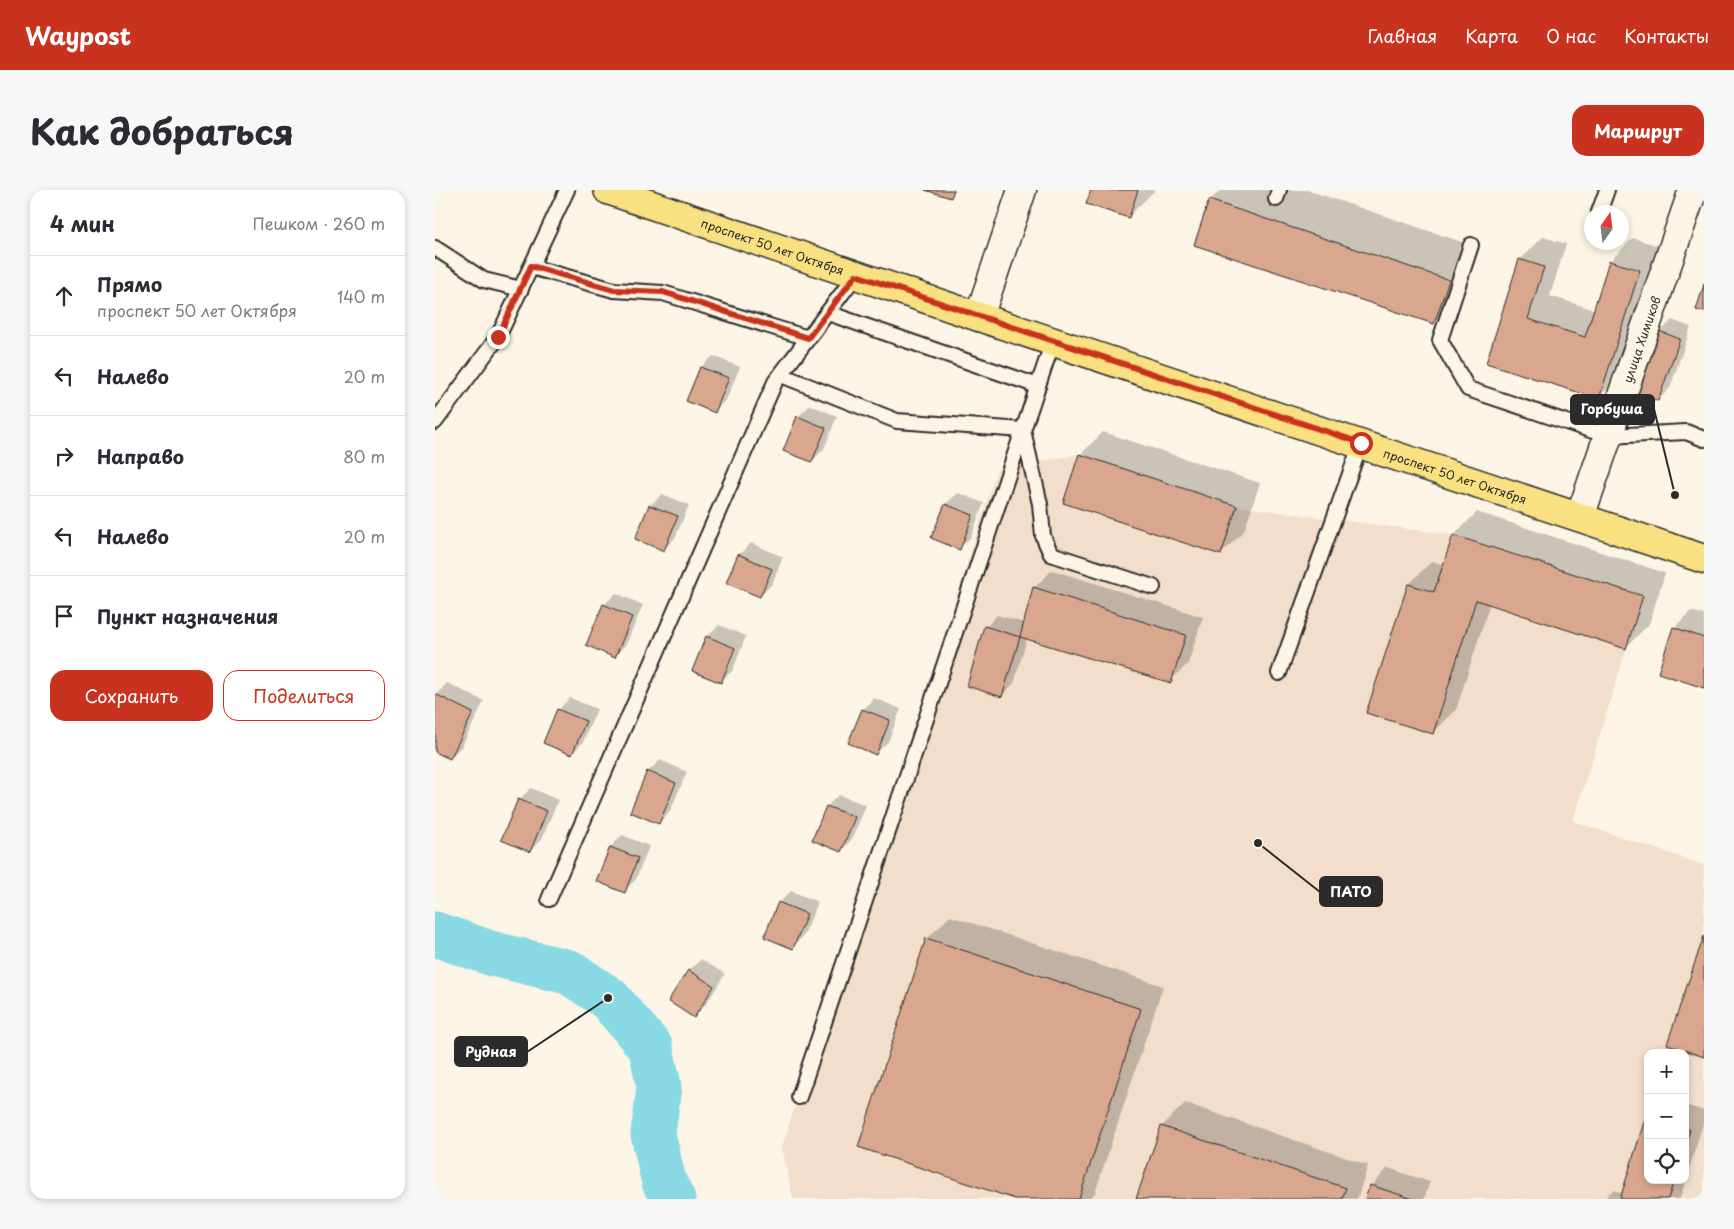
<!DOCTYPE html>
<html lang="ru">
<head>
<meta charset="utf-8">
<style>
  body { margin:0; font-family:"Playpen Sans",sans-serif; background:#f7f7f7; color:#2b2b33 }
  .controls { position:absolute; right:15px; bottom:15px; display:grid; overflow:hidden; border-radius:10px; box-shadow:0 2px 8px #0003 }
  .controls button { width:45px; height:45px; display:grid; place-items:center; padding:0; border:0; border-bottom:1px solid #e1e1e2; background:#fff; color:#2b2b33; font:25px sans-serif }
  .compass { position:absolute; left:1149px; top:15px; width:45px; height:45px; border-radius:50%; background:#fff; box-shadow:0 2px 8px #0003; rotate:14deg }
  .stop { position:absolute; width:15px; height:15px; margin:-11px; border:4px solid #c8321e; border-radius:50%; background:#fff }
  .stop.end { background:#c8321e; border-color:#fff; box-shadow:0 1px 5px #0008 }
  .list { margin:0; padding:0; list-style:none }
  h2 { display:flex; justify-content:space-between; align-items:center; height:65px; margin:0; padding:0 20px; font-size:21px }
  h2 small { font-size:16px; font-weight:400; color:#7c7c81 }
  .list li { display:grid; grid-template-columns:32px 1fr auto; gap:15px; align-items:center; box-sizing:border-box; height:80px; padding:0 20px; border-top:1px solid #e1e1e2 }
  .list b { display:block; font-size:19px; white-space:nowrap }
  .list p { margin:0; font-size:16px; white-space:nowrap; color:#7c7c81 }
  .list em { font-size:16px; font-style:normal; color:#7c7c81 }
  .actions { display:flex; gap:10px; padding:15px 20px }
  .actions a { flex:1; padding:11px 0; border:1px solid #c8321e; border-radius:15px; text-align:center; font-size:18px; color:#c8321e }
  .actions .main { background:#c8321e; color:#fff }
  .icon { flex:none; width:28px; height:28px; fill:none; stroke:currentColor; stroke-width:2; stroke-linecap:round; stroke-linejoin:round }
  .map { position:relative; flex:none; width:1269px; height:1009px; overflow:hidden; border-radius:15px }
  header { display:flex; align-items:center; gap:30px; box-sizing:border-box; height:70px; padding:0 25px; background:#c8321e; color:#fff }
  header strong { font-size:24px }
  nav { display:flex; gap:28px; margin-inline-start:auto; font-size:18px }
  .intro { display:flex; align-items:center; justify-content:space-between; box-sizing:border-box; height:120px; padding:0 30px }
  h1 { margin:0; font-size:35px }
  .button { padding:12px 22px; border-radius:15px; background:#c8321e; color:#fff; font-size:18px; font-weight:700 }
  main { display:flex; gap:30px; padding:0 30px }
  aside { flex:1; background:#fff; border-radius:15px; box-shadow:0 2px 8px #0003 }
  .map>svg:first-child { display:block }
  .built { fill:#f2decb; fill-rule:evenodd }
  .shadow { fill:#0003 }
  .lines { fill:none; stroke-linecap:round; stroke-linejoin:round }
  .river { stroke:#88d9e3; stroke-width:45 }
  .building { fill:#d9a78d; stroke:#2b2b2b }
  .service-casing { stroke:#2b2b2b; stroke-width:18 }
  .minor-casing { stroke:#2b2b2b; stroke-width:31 }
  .primary-casing { stroke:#2b2b2b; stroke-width:31 }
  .service { stroke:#fcf5e5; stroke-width:14 }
  .minor { stroke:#fcf5e5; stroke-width:28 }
  .primary { stroke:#f9e181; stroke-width:28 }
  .route { stroke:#c8321e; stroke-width:6 }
  .labels { text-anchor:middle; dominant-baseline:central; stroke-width:5; stroke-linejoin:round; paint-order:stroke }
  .street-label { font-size:12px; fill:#2b2b2b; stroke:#fcf5e5 }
  .leader { fill:none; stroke:#2b2b2b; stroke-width:2 }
  .callout-dot { fill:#2b2b2b; stroke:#fcf5e5; stroke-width:2 }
  .callout { fill:#2b2b2b; stroke:#2b2b2b; stroke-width:2 }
  .callout-label { font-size:14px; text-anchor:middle; font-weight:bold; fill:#fff }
</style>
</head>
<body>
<header>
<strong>Waypost</strong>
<nav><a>Главная</a><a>Карта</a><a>О нас</a><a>Контакты</a></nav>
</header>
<div class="intro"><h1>Как добраться</h1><a class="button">Маршрут</a></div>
<main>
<aside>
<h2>4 мин<small>Пешком · 260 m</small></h2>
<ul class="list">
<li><svg class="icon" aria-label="ahead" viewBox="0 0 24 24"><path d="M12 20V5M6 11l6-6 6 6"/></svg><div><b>Прямо</b><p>проспект 50 лет Октября</p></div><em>140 m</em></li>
<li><svg class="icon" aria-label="left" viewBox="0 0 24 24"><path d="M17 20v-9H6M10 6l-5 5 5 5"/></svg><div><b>Налево</b></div><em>20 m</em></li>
<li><svg class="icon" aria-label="right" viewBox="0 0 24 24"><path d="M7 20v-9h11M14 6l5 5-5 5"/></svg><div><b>Направо</b></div><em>80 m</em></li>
<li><svg class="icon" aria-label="left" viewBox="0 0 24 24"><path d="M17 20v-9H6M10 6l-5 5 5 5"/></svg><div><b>Налево</b></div><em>20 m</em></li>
<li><svg class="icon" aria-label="arrive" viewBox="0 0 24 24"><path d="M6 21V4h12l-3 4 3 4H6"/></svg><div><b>Пункт назначения</b></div></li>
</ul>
<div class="actions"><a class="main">Сохранить</a><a>Поделиться</a></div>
</aside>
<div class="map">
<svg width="1269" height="1009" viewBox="0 0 1269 1009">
  <rect width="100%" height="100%" fill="#fcf5e5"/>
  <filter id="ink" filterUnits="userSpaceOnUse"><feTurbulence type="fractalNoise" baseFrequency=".02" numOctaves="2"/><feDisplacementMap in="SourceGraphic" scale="10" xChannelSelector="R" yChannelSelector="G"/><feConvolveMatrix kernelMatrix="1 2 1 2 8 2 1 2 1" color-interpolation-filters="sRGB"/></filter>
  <g filter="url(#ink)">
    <path class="built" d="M644,264L802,316L1018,345L1208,406L1138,631L1269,675V1009H358L347,957L562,280ZM1213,863H1250V990H1213Z"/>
    <g class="shadow">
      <polygon points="657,0 720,0 694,26"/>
      <polygon points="786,0 872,0 1045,58 1030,101 998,133 761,54 775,10"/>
      <polygon points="1108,47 1131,54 1115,106 1160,120 1175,71 1198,48 1227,57 1187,184 1164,207 1052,172 1085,70"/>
      <polygon points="1237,130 1256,137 1235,198 1223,210 1225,142"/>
      <polygon points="278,166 305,177 291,210 279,221 252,211 266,177"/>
      <polygon points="375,215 402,226 389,259 377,271 363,227"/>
      <polygon points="668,242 825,293 809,341 786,364 645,265"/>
      <polygon points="523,303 549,313 536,347 524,358 497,347 511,314"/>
      <polygon points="227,304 254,315 240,348 229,359 215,316"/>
      <polygon points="1042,322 1230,383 1214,434 1191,457 1055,413 1021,520 998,543 974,394 997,371 1009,375 1019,345"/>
      <polygon points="316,353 348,367 337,394 325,406 304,365"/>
      <polygon points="617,380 768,427 753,474 735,491 592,448 579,493 567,505 551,437 562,425 590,433 599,398"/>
      <polygon points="181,403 208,415 191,454 180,466 169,415"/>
      <polygon points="1256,421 1269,425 1269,497 1239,438"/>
      <polygon points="284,435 311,446 298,480 286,491 272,447"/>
      <polygon points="12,493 49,511 27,556 15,568 0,560 0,506"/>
      <polygon points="135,508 162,519 148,552 137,564 123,520"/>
      <polygon points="439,508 466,519 453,552 441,563 428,520"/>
      <polygon points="225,570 252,582 235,621 224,633 213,582"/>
      <polygon points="96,598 123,610 107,649 95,661 84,610"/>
      <polygon points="404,605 431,615 417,649 406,661 392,616"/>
      <polygon points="187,645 214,656 201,689 189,701 176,657"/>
      <polygon points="356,701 383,712 369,745 358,757 344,713"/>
      <polygon points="515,726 728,796 660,1003 654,1009 584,1009 492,749"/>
      <polygon points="266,769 290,784 271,814 259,826 234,811 254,781"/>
      <polygon points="750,913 933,975 922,1009 702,1009 727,936"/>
      <polygon points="1250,915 1269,921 1269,930 1245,1009 1169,1009 1178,1000 1188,1003 1213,926 1213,990 1250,990"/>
      <polygon points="953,978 995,992 989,1009 932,1009 936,996"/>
    </g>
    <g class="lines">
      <polyline class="river" points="0,744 58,764 134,782 173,808 216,858 224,897 218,944 229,992 238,1009"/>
    </g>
    <g class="building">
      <polygon points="490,0 519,0 516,8"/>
      <polygon points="656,0 703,0 694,28 651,14"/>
      <polygon points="774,10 1014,90 999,134 759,55"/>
      <polygon points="1084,69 1109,77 1093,129 1150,147 1174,71 1205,80 1164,209 1051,173"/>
      <polygon points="1269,94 1269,122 1261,120"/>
      <polygon points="1224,141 1245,149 1223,211 1202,204"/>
      <polygon points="265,177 294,188 280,223 251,211"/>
      <polygon points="362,226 391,238 377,272 348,261"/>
      <polygon points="644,264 802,316 786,365 628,313"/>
      <polygon points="510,314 538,325 525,360 496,348"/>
      <polygon points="214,315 243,326 229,361 200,349"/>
      <polygon points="1018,345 1208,406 1191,459 1041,410 998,544 931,523 973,394 999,402"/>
      <polygon points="303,364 337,379 325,407 291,393"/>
      <polygon points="598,397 751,445 736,493 585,447"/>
      <polygon points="168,414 197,427 180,468 151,455"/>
      <polygon points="549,436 585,447 567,507 532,496"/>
      <polygon points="1238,437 1269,448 1269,498 1223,483"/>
      <polygon points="271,446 300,458 286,493 257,481"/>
      <polygon points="0,504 38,523 15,569 0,562"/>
      <polygon points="122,519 151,531 137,565 108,553"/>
      <polygon points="427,519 455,530 441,565 413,553"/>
      <polygon points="212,581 241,593 224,634 195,622"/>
      <polygon points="83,609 112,621 95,662 66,650"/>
      <polygon points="391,616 420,627 406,662 377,650"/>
      <polygon points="175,657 203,668 190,703 161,691"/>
      <polygon points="343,712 372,724 358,759 329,747"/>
      <polygon points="1269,746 1269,867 1232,854"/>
      <polygon points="491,748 706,819 644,1009 580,1009 423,957"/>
      <polygon points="253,780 279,796 259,828 233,811"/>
      <polygon points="1211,926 1213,927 1213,990 1239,990 1233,1009 1185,1009"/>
      <polygon points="726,936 911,998 907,1009 701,1009"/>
      <polygon points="1250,938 1255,940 1250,954"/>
      <polygon points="935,995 978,1009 930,1009"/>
    </g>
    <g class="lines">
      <g class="service-casing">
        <g id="service">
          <polyline points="841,9 844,0"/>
          <polyline points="1164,22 1172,0"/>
          <polyline points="1036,55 1005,150 1033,199 1173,246 1251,242 1269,249"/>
          <polyline points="0,58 49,90 86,99"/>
          <polyline points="96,77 179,100 228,103 373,148"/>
          <polyline points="393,123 603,196"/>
          <polyline points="346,185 462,231 588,240 605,314 608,346 616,364 718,397"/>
          <polyline points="0,232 63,147 132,0"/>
          <polyline points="844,483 926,253"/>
          <polyline points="114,709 340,192 421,85"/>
          <polyline points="364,907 618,151"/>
        </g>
      </g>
      <g class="minor-casing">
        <g id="minor">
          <polyline points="544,127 587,0"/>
          <path id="s1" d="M1145,327L1258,0"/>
        </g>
      </g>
      <g class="primary-casing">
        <g id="primary">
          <path id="s2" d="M173,0L544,127L1269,369"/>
        </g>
      </g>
      <use href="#service" class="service"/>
      <use href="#minor" class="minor"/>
      <use href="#primary" class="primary"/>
    </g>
  </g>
  <g class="lines" filter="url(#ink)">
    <polyline class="route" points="63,147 96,76 179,100 228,102 373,148 421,85 926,253"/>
  </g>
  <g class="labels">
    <g class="street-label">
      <text stroke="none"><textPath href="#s2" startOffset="174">проспект 50 лет Октября</textPath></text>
      <text stroke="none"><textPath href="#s1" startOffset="188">улица Химиков</textPath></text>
      <text stroke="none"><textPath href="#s2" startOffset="894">проспект 50 лет Октября</textPath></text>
    </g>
  </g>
  <path class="leader" d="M1240 305L1219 219M823 653L885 702M173 808L92 862"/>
  <g class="callout-dot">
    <circle cx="1240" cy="305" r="5"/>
    <circle cx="823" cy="653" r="5"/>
    <circle cx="173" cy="808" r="5"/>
  </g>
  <g class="callout">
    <rect x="1136" y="205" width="83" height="29" rx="5"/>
    <rect x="885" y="687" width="62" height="29" rx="5"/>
    <rect x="20" y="847" width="72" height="29" rx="5"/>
  </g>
  <g class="callout-label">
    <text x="1177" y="224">Горбуша</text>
    <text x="916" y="707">ПАТО</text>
    <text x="56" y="867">Рудная</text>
  </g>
</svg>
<div class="controls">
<button>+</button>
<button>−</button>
<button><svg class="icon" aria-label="locate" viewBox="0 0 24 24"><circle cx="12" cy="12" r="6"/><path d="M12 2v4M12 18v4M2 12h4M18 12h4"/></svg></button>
</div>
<svg class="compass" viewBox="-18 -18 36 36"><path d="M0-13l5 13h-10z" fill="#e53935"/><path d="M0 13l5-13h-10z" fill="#7c7c81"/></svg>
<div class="stop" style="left:926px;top:253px"></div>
<div class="stop end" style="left:63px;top:147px"></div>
</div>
</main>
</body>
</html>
